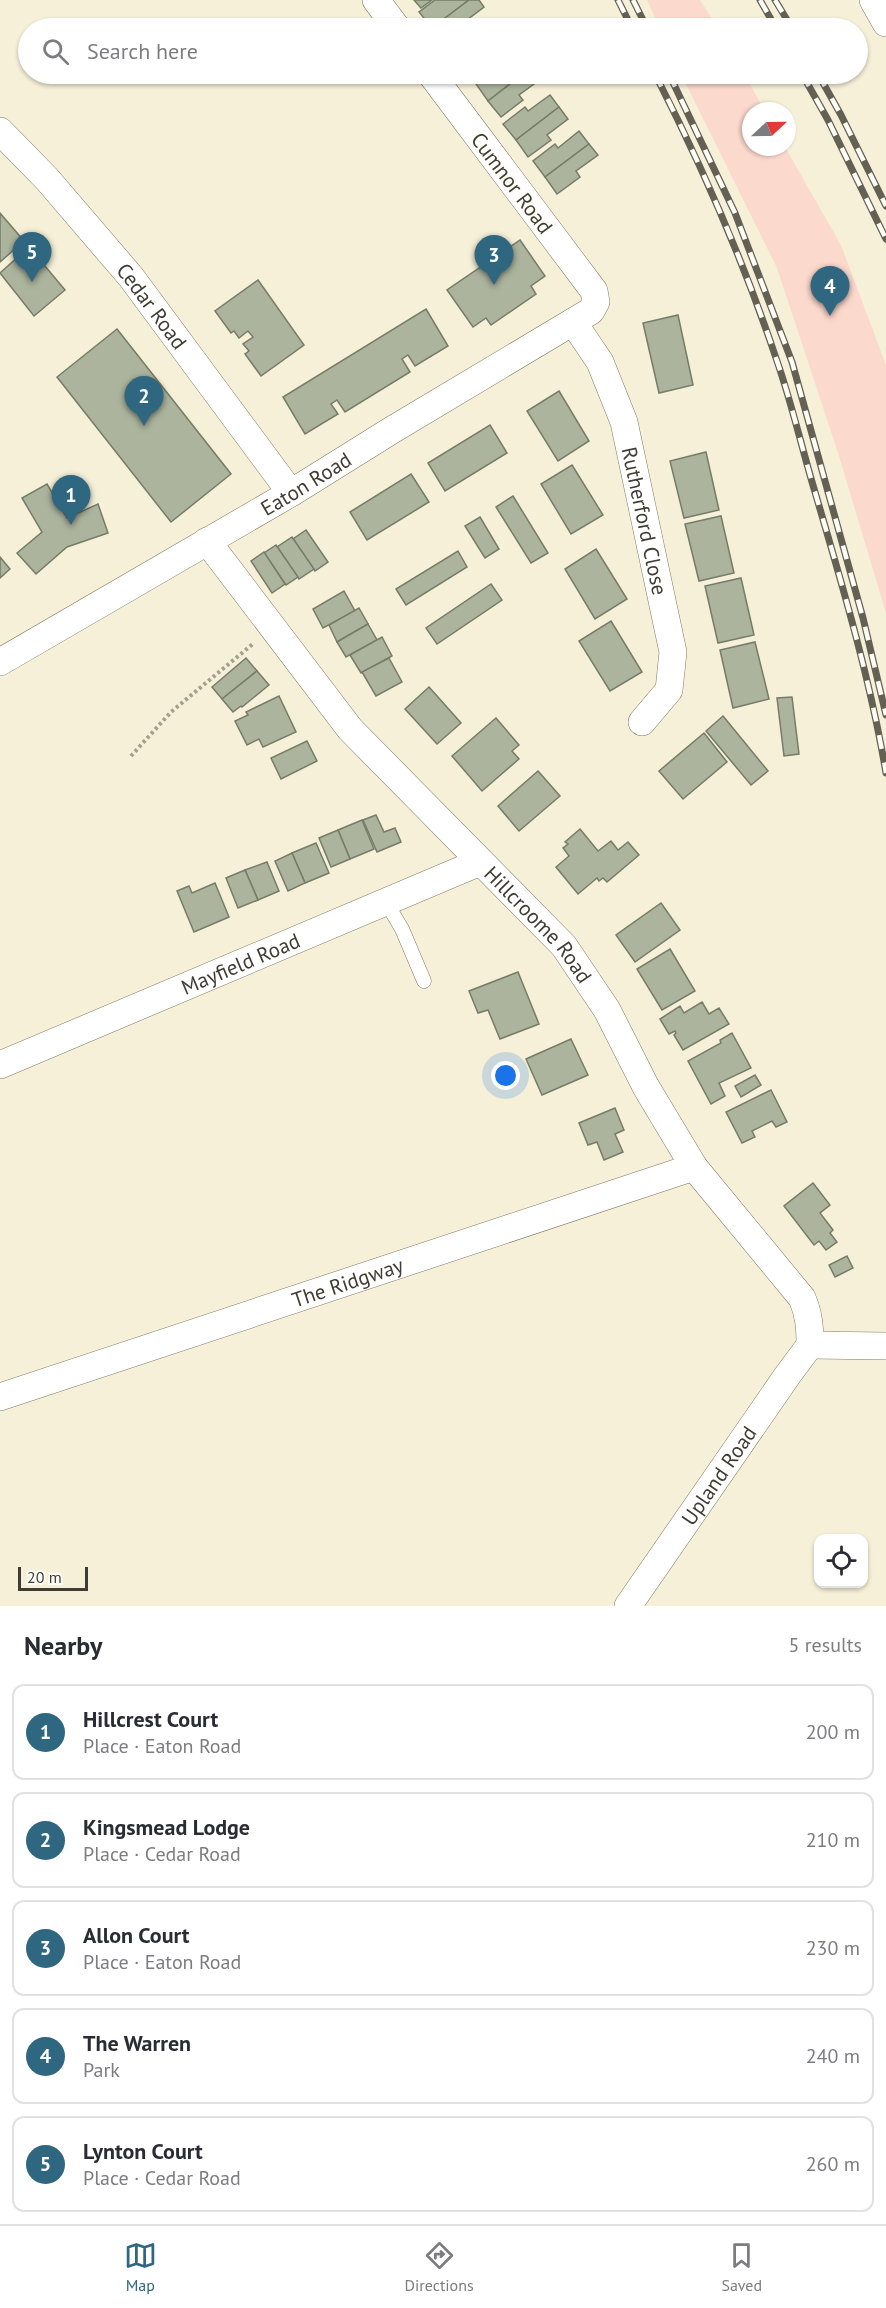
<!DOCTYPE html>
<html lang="en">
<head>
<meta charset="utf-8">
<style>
  body { margin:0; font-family:"PT Sans",sans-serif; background:#f2f2f3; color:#2b2b33 }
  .controls { position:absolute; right:18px; bottom:18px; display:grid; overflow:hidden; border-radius:12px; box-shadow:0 2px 4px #0004 }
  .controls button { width:54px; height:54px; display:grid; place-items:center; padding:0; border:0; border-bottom:2px solid #e1e1e2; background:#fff; color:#2b2b33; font:30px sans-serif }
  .compass { position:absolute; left:742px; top:102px; width:54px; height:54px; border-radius:50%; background:#fff; box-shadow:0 2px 4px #0004; rotate:68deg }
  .scale { position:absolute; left:18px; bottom:15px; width:70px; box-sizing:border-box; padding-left:6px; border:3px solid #3f3d33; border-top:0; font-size:16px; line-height:21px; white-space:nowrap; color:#3f3d33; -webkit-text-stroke:4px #fefdf8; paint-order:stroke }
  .you { position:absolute; left:506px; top:1076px; width:21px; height:21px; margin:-15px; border:4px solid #fff; border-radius:50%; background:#1a73e8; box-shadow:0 0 0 9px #1a73e833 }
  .badge { display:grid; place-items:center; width:39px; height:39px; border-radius:50%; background:#2f6680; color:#fff; font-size:20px; font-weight:700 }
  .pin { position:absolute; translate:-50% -50px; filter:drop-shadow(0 2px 3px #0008) }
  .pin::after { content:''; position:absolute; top:32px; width:21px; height:18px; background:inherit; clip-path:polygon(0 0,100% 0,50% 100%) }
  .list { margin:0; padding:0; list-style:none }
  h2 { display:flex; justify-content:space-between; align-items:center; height:78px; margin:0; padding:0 24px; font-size:26px }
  h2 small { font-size:20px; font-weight:400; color:#7c7c81 }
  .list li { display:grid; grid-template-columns:39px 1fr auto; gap:18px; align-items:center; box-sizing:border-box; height:96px; margin:0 12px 12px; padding:0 12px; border:2px solid #e1e1e2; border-radius:12px }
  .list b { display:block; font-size:22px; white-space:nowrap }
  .list p { margin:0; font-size:20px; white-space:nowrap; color:#7c7c81 }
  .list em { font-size:20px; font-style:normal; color:#7c7c81 }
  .icon { flex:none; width:33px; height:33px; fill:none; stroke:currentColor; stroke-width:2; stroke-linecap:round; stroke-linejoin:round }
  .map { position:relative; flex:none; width:886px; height:1606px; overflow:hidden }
  .search { position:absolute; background:#fff; box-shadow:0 2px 4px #0004; left:18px; right:18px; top:18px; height:66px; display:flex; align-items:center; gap:15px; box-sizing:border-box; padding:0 21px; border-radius:33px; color:#7c7c81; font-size:22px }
  .sheet { height:618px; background:#fff }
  nav { display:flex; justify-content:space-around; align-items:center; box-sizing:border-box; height:84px; border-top:2px solid #e1e1e2; background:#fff; font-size:16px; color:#7c7c81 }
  nav a { display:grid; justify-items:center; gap:3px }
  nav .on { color:#2f6680 }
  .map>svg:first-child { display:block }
  .green { fill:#fcd9cd }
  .building { fill:#acb49e; stroke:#757c67; stroke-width:1.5 }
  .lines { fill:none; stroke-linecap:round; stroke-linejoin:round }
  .lane-casing { stroke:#807a64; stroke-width:15 }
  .street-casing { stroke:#807a64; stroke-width:28 }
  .path { stroke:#a4a08e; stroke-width:4; stroke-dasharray:3 3; stroke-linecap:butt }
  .lane { stroke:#fff; stroke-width:14 }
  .street { stroke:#fff; stroke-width:27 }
  .rail-casing { stroke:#646154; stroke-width:7 }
  .rail { stroke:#fefdf8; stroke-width:4.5; stroke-dasharray:14; stroke-linecap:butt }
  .labels { text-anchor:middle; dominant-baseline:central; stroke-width:4.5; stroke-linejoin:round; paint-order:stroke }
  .street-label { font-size:21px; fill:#3f3d33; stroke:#fefdf8 }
</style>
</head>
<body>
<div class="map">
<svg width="886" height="1606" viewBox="0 0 886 1606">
  <rect width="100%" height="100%" fill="#f6f0d8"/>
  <g class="green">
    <polygon points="647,0 700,0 718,28 660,28"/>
    <polygon points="681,74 744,74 765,111 751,111 751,147 785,147 841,245 886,365 886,613 838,453 777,268"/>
  </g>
  <g class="building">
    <polygon points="414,0 432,0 421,8"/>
    <polygon points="435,0 469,0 432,28 419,12"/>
    <polygon points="469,0 479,0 484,7 463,23 466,28 432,28"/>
    <polygon points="493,20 499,28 482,28"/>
    <polygon points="464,74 483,74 471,83"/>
    <polygon points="490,74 523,74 488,101 476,84"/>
    <polygon points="523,74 536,74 541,79 519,95 523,100 501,117 488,101"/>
    <polygon points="550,95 559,107 516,140 503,124 525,107 528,111"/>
    <polygon points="559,107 568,119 547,135 551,140 528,157 516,140"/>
    <polygon points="579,131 589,144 545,177 533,161 555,144 558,148"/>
    <polygon points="589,144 598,155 576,171 580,177 557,194 545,177"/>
    <polygon points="0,213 24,241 0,262"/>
    <polygon points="520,240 545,276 531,286 536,294 491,325 486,318 473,327 447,290"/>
    <polygon points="29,247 65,290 34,316 0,273"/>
    <polygon points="258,280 304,345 261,376 245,354 249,351 243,344 253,337 248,331 239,338 234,331 231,333 215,311"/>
    <polygon points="426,309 448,346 415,366 408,355 402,359 410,372 345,412 337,400 331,404 338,414 305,434 283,397"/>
    <polygon points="678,315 693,385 659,393 643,323"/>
    <polygon points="117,329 231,474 171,522 57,377"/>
    <polygon points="559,391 589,441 558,461 527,411"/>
    <polygon points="490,425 507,453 445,491 428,463"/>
    <polygon points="706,452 719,510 684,518 670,461"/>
    <polygon points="572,465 603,515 571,534 541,484"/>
    <polygon points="411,474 429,502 367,540 350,512"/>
    <polygon points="47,484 67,518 98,504 108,533 67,547 36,574 17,553 42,532 22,498"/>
    <polygon points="513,496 548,553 531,563 496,507"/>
    <polygon points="721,516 734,573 699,581 685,524"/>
    <polygon points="480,517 499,549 485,558 465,526"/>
    <polygon points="306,530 328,562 315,571 293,539"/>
    <polygon points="292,537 314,569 299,579 277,547"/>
    <polygon points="276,545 298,577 286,585 264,553"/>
    <polygon points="596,549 627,599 595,619 565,569"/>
    <polygon points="458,551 467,567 406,605 396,589"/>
    <polygon points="264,552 285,584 272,593 251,561"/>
    <polygon points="0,557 10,569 0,578"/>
    <polygon points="741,578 754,635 718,643 705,586"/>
    <polygon points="491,584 502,600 437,644 426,628"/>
    <polygon points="344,591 355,611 323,628 313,609"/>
    <polygon points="359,608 368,624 337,642 329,625"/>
    <polygon points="611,621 642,672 610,691 579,641"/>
    <polygon points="368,624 377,640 346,657 337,642"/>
    <polygon points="382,637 392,656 361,673 350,655"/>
    <polygon points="755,642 769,699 733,708 720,650"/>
    <polygon points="246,658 257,671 222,699 212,687"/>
    <polygon points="389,658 402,682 376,696 362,672"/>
    <polygon points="257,671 269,685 242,707 241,706 233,712 222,699"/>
    <polygon points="429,687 461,723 437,744 405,709"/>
    <polygon points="279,696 296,732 263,747 259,739 247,745 235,721 248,715 246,712"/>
    <polygon points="792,697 799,754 784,756 777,698"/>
    <polygon points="723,716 768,771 751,785 706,731"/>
    <polygon points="496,718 519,745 512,751 519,759 482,791 452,756"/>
    <polygon points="704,733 727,762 683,799 659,771"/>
    <polygon points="307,741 317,761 281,779 271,758"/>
    <polygon points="538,771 560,796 519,831 498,806"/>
    <polygon points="376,815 384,832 395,828 401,842 377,852 363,820"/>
    <polygon points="362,820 374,849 350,859 338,830"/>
    <polygon points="580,829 598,851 611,841 618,850 628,842 639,855 607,882 603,878 599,881 597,878 578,894 556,867 569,856 563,848 568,844 565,842"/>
    <polygon points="338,830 350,859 331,867 319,838"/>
    <polygon points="316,843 329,873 305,883 292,853"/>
    <polygon points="292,853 305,883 288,891 275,861"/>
    <polygon points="267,862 279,891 258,900 245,870"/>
    <polygon points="245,870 258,900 238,908 226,878"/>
    <polygon points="215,883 229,917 194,932 177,891 189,886 192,893"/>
    <polygon points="661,903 680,930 635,962 616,935"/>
    <polygon points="670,949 695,991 662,1010 637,969"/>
    <polygon points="518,972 539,1024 500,1039 488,1010 478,1013 469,991"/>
    <polygon points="702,1002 709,1014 719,1008 729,1024 683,1050 674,1035 676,1033 675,1031 669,1034 660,1019 680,1006 684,1013"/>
    <polygon points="732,1033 751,1068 719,1083 725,1096 711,1104 688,1061 721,1043 720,1040"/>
    <polygon points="571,1039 588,1075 542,1095 526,1059"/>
    <polygon points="755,1075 761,1085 741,1097 735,1086"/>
    <polygon points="771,1090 787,1122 776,1127 772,1121 752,1131 755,1137 742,1143 726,1112"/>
    <polygon points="615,1108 624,1130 615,1134 623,1152 604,1160 597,1142 588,1145 579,1123"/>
    <polygon points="813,1183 830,1205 820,1213 833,1230 830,1233 837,1242 826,1250 819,1241 814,1245 784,1206"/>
    <polygon points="847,1256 853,1268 835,1277 829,1265"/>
  </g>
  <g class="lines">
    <g class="lane-casing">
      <polyline id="lane" points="386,902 402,929 424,981"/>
    </g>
    <g class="street-casing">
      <g id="street">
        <polyline points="376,0 397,28"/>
        <polyline points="873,0 886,23"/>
        <path id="s1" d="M0,131L47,179L131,277L291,493"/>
        <path id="s2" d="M573,322L600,362L624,422L673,652L669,690L642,722"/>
        <path id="s3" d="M207,541L350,729L564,946L607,1010L646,1087L694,1167L802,1298C809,1314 810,1328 810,1345"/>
        <path id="s4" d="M0,662L291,493L392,430L591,311L596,302L594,291L431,74"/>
        <path id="s5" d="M0,1065L480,862"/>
        <polyline points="810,1345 886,1346"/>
        <path id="s6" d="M0,1397L694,1167"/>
        <path id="s7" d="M628,1606L787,1376L810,1345"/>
      </g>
    </g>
    <polyline class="path" points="131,756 171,712 254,643"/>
    <use href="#lane" class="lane"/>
    <use href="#street" class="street"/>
    <g class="rail-casing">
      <g id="rail">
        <polyline points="618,0 632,28"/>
        <polyline points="633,0 647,28"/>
        <polyline points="760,0 776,28"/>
        <polyline points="775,0 792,28"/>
        <path d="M655,74C702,166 744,262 777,361C792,404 802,449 815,492C842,584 870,678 886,773"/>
        <polyline points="669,74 735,213 792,362 863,618 886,715"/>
        <polyline points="802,74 828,120 886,239"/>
        <polyline points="818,74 841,115 886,206"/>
      </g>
    </g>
    <use href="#rail" class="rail"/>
  </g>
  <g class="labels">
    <g class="street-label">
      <text transform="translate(512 183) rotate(53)">Cumnor Road</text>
      <text stroke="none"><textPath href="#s1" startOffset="232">Cedar Road</textPath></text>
      <text stroke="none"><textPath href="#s4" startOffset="354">Eaton Road</textPath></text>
      <text stroke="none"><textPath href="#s2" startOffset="214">Rutherford Close</textPath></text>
      <text stroke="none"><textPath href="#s3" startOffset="508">Hillcroome Road</textPath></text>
      <text stroke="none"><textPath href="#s5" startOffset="261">Mayfield Road</textPath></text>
      <text stroke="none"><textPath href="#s6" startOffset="366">The Ridgway</textPath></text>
      <text stroke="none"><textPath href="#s7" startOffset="159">Upland Road</textPath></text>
    </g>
  </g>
</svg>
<div class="controls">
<button><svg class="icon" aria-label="locate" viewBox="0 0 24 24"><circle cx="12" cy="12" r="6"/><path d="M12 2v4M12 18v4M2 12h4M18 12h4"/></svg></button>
</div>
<svg class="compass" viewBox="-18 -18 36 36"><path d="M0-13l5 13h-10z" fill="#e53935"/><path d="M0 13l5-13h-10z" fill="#7c7c81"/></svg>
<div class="scale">20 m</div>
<div class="you"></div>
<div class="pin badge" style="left:71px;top:525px">1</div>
<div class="pin badge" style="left:144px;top:426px">2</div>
<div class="pin badge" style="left:494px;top:285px">3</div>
<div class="pin badge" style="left:830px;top:316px">4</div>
<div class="pin badge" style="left:32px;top:282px">5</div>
<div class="search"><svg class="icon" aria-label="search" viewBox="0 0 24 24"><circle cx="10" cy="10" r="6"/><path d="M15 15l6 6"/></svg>Search here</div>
</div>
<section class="sheet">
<h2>Nearby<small>5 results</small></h2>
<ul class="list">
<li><span class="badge">1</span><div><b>Hillcrest Court</b><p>Place · Eaton Road</p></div><em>200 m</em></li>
<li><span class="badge">2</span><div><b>Kingsmead Lodge</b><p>Place · Cedar Road</p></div><em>210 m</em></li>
<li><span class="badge">3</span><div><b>Allon Court</b><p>Place · Eaton Road</p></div><em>230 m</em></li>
<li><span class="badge">4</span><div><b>The Warren</b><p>Park</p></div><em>240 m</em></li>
<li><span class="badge">5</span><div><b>Lynton Court</b><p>Place · Cedar Road</p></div><em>260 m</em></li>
</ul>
</section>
<nav>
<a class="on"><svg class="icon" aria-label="map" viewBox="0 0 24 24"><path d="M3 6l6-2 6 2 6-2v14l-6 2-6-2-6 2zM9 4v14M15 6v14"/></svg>Map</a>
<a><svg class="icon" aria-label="directions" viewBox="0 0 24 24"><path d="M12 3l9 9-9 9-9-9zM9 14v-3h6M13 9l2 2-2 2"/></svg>Directions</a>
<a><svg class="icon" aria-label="saved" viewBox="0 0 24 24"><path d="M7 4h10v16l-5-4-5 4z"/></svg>Saved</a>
</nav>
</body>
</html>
